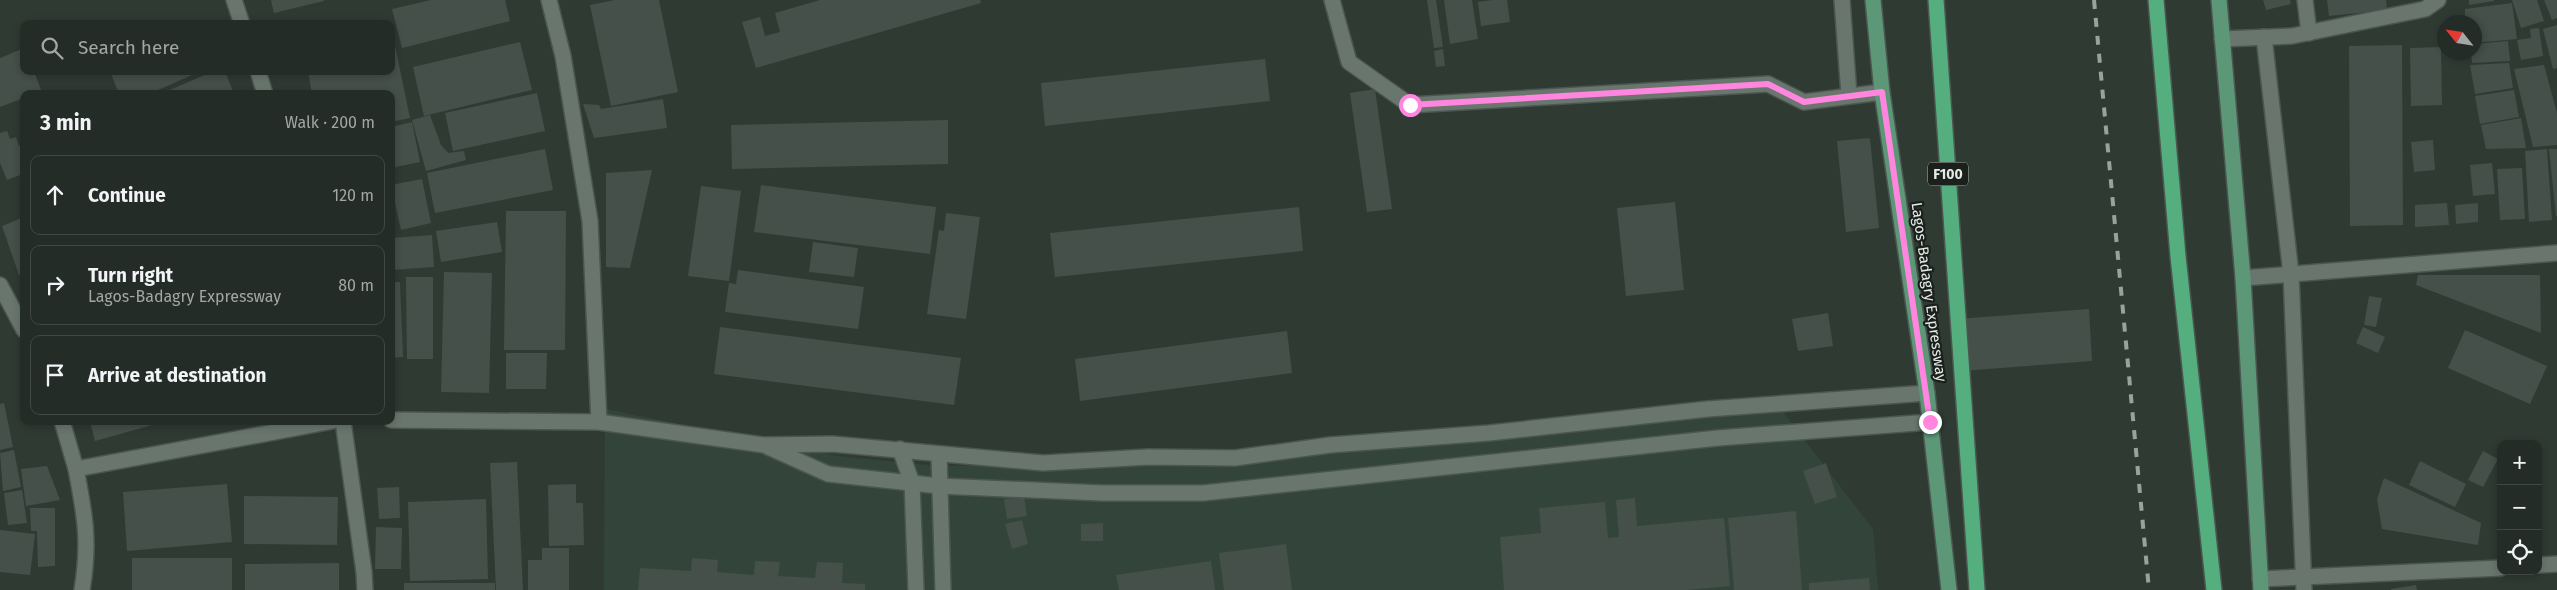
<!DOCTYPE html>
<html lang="en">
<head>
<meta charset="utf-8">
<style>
  body { margin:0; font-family:"Fira Sans",sans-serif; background:#2f3832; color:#f1f3f6 }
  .controls { position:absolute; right:15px; bottom:15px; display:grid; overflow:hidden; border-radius:10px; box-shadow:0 2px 8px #0003 }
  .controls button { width:45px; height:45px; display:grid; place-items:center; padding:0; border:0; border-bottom:1px solid #404843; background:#232c26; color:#f1f3f6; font:25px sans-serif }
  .compass { position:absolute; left:2437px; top:15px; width:45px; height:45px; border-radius:50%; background:#232c26; box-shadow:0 2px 8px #0003; rotate:300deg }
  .stop { position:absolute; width:15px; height:15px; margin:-11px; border:4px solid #ff85df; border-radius:50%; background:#fff }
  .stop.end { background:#ff85df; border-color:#fff; box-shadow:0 1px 5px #0008 }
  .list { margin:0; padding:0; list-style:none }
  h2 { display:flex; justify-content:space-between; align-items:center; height:65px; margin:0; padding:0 20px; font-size:21px }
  h2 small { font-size:16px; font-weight:400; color:#a3a7a7 }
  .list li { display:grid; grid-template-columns:32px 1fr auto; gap:15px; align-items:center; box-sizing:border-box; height:80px; margin:0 10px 10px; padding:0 10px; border:1px solid #404843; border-radius:10px }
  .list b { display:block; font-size:19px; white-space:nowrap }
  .list p { margin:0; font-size:16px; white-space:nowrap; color:#a3a7a7 }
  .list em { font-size:16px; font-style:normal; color:#a3a7a7 }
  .icon { flex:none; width:28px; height:28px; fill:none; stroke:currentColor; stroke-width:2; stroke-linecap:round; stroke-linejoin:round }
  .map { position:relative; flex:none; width:2557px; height:590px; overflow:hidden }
  .search { position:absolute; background:#232c26; box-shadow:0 2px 8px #0003; left:20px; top:20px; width:375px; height:55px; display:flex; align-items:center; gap:12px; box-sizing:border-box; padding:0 18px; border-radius:10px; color:#a3a7a7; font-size:19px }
  .panel { position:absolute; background:#232c26; box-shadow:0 2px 8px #0003; left:20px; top:90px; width:375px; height:335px; border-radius:10px }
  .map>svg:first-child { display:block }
  .built { fill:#33453a }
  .building { fill:#445049 }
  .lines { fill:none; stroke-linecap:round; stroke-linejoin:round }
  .minor-casing { stroke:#4c5650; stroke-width:18 }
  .major-casing { stroke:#4c5650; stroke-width:18 }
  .highway-casing { stroke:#4c5650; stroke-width:18 }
  .minor { stroke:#69766e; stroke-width:15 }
  .major { stroke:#5c9878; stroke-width:15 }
  .highway { stroke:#54ae7e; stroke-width:15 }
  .rail { stroke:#9aa29d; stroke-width:4; stroke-dasharray:9 9; stroke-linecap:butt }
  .route { stroke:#ff85df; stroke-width:6 }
  .labels { text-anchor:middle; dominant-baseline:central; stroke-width:4.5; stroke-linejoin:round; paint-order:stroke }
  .shield { fill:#1b201d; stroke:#a8aeaa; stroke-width:1 }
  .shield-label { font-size:14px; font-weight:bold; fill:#e4ebe7 }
  .street-label { font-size:15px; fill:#e4ebe7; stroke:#1b201d }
</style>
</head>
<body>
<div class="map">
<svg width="2557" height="590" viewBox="0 0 2557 590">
  <rect width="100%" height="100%" fill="#2f3a33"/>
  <polygon class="built" points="605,409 837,456 936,466 1147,463 1540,421 1782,411 1873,529 1878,590 604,590"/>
  <g class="building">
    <polygon points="271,0 324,0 324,1 274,13"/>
    <polygon points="431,0 505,0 510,21 402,48 392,9"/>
    <polygon points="615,0 659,0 678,92 611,106 590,5"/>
    <polygon points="820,0 980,0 981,3 756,68 742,22 760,17 765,36 780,32 775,13"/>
    <polygon points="1427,0 1436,0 1443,47 1434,48"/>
    <polygon points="1444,0 1472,0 1478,39 1450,44"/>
    <polygon points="1493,0 1507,0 1510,22 1481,26 1478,2"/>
    <polygon points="2263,0 2290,0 2291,4 2266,10"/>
    <polygon points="2327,0 2386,0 2387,10 2329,16"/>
    <polygon points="2469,0 2494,0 2494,1 2469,5"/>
    <polygon points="2512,0 2537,0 2544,21 2521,28"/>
    <polygon points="2544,0 2557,0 2557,18 2552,20"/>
    <polygon points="2512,3 2517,39 2474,43 2474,22 2465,21 2465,9"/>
    <polygon points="2557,25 2557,68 2553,69 2543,29"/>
    <polygon points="391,26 410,118 391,122 391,94 312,94 308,71 391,71"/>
    <polygon points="2539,28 2543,56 2521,60 2517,40 2531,38 2530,29"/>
    <polygon points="2508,41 2510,61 2472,63 2471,52 2474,52 2474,44"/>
    <polygon points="520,42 532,90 424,116 413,67"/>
    <polygon points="2402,45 2403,225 2350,226 2349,46"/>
    <polygon points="2441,47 2442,105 2411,106 2410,48"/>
    <polygon points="24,48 24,71 34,71 41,90 24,94 24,98 0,107 0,58"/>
    <polygon points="1443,49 1445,66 1436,67 1434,51"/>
    <polygon points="1265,59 1270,101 1045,126 1041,83"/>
    <polygon points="2509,63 2513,88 2475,94 2470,65"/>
    <polygon points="2544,65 2557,113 2557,145 2533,147 2514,69"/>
    <polygon points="110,71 201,71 149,94 119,94"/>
    <polygon points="214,71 225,71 234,94 166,94 165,92"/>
    <polygon points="1375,89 1392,209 1367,212 1350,93"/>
    <polygon points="2514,90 2519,117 2480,124 2475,96"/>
    <polygon points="537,93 545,131 453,151 445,113"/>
    <polygon points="663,99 667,128 594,138 583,104 599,105 601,109"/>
    <polygon points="430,115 441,145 448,153 464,151 466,160 426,171 412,120"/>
    <polygon points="2521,118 2526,148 2486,149 2481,125"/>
    <polygon points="948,120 948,164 732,169 731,125"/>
    <polygon points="412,122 420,162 391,168 391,127"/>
    <polygon points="7,131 10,139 16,137 19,146 24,144 24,184 20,175 7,180 0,163 0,133"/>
    <polygon points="1870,138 1879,228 1846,232 1837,141"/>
    <polygon points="2433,140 2435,170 2414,172 2411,142"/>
    <polygon points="545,149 553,190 435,213 427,173"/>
    <polygon points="2547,149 2552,220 2529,222 2525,151"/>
    <polygon points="2549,149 2557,149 2557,216 2556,216"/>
    <polygon points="2492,163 2495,194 2473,196 2470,165"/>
    <polygon points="2522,168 2525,219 2500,220 2497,169"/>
    <polygon points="652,170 630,268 606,267 606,173"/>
    <polygon points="422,179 431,223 401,230 391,185"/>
    <polygon points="761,185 936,207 930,254 754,232"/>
    <polygon points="701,186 741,191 729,281 688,276"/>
    <polygon points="1675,202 1684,290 1626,296 1617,208"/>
    <polygon points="2447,203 2449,225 2415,227 2415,205"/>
    <polygon points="2478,203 2478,222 2456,224 2455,205"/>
    <polygon points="1299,207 1303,251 1055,277 1050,233"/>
    <polygon points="506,211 566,211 565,350 504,350"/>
    <polygon points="946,213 980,217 966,319 927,314 939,230 944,231"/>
    <polygon points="24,217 24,273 19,275 2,226"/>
    <polygon points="497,222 502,252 441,262 436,231"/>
    <polygon points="432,235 434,267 391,270 391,238"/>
    <polygon points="813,242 858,248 854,277 809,272"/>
    <polygon points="738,270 864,287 858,329 725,312 729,283 736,284"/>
    <polygon points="444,272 492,273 489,393 441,392"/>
    <polygon points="2418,275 2540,275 2541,333 2416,285"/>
    <polygon points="406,277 433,277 433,359 407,359"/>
    <polygon points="391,282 400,282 403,357 391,358"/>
    <polygon points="2369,296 2382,298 2376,327 2364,325"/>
    <polygon points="2089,309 2092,361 1961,371 1957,319"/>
    <polygon points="1828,313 1833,346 1798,351 1792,319"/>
    <polygon points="720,327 961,358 954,405 714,374"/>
    <polygon points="2363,327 2385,337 2378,353 2356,343"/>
    <polygon points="2465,330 2547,366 2530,404 2448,368"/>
    <polygon points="1287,331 1292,373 1080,401 1075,359"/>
    <polygon points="506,353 547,353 546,389 506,389"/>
    <polygon points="4,403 13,447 0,450 0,404"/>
    <polygon points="90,421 163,421 163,422 95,441"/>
    <polygon points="14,450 21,487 3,491 0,453"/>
    <polygon points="2483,451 2498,459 2483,487 2468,480"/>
    <polygon points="2420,461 2466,484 2455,507 2409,485"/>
    <polygon points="517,462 523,590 496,590 490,463"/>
    <polygon points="1826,463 1837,497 1815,504 1803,471"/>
    <polygon points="47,466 60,500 26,506 21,469"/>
    <polygon points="2384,478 2481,523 2478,545 2382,529 2377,499"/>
    <polygon points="227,484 232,542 127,551 123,492"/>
    <polygon points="576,484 576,503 583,503 584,545 549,546 548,485"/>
    <polygon points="399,487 400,518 379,519 377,488"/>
    <polygon points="22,490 27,523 8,525 4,493"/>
    <polygon points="244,496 338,497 337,545 244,544"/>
    <polygon points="1024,496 1027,516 1007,519 1004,499"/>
    <polygon points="1635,498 1637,526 1724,518 1730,586 1687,590 1504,590 1500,537 1541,533 1539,508 1605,502 1608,538 1619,537 1616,500"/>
    <polygon points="486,499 488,579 410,581 408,502"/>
    <polygon points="30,508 55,508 55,566 38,567 37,531 31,531"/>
    <polygon points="1796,511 1802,590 1734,590 1728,518"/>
    <polygon points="1022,520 1028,544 1012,549 1005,524"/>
    <polygon points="1103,523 1103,541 1081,541 1081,524"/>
    <polygon points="376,527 402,528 401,569 375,569"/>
    <polygon points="0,530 35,534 30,575 0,572"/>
    <polygon points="1286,544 1292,590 1224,590 1219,553"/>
    <polygon points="542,548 569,548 569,590 528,590 528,560 542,560"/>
    <rect x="132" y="558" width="100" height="32"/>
    <polygon points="692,558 718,560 717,572 754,575 755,561 780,562 778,576 815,578 817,562 843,563 842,583 865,584 865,590 638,590 640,568 691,571"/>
    <polygon points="1211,561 1215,590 1119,590 1116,575"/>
    <polygon points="339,563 339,590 245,590 245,564"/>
    <polygon points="1869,578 1870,590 1809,590 1809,583"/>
    <rect x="404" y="583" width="91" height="7"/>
    <polygon points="2416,585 2417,590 2391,590 2391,589"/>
  </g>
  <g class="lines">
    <g class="minor-casing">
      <g id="minor">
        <polyline points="234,0 242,24"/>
        <polyline points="549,0 563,56 590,221 599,422"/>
        <polyline points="1332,0 1349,62 1410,105 1768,84 1804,102 1882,92"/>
        <polyline points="1842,0 1849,95"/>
        <polyline points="2305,0 2309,33"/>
        <polyline points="2264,37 2291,274 2304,590"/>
        <polyline points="2222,39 2292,36 2425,9 2438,0"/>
        <polyline points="258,71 265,94"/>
        <polyline points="2243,278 2557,253"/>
        <polyline points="0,285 24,330"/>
        <polyline points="391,420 599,422 764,445 832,444 1043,463 1148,457 1235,458 1330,445 1489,433 1708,409 1927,393"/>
        <polyline points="62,421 76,469 333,421"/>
        <polyline points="343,421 364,572 365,590"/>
        <polyline points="768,447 828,474 939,486 1102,493 1203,493 1718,438 1930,422"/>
        <polyline points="900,449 912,483 916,590"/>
        <polyline points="939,454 943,590"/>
        <path d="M76,469C85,515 90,543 82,590"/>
        <polyline points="2538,565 2557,564"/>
        <polyline points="2260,579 2501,568"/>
      </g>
    </g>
    <g class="major-casing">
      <g id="major">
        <polyline points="1873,0 1882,92 1927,393 1949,590"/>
        <polyline points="2219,0 2243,278 2261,590"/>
      </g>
    </g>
    <g class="highway-casing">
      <g id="highway">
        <polyline points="1936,0 1977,590"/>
        <polyline points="2156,0 2178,256 2214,590"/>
      </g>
    </g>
    <use href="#minor" class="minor"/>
    <use href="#major" class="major"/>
    <use href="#highway" class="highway"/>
    <polyline class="rail" points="2094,0 2149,590"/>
  </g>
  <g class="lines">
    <polyline class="route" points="1410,105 1768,84 1804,102 1882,92 1930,422"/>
  </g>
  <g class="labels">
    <rect class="shield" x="1928" y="162.5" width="40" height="23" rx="4"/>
    <g class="shield-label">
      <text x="1948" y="174">F100</text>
    </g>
    <g class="street-label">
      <text transform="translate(1929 292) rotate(82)">Lagos-Badagry Expressway</text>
    </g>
  </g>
</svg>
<div class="controls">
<button>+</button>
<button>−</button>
<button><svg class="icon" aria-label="locate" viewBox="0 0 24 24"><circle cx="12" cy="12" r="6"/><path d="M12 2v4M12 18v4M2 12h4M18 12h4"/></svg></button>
</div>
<svg class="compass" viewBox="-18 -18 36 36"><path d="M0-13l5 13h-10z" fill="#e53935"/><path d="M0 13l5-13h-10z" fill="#a3a7a7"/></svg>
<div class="stop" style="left:1410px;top:105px"></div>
<div class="stop end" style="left:1930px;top:422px"></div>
<div class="search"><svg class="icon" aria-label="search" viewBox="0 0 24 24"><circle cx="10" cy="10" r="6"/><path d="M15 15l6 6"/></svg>Search here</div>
<section class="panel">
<h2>3 min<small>Walk · 200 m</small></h2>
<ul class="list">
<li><svg class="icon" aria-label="ahead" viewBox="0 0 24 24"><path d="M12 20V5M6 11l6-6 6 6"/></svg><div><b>Continue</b></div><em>120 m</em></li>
<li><svg class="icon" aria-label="right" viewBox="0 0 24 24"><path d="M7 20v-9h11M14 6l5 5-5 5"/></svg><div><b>Turn right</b><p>Lagos-Badagry Expressway</p></div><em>80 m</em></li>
<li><svg class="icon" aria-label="arrive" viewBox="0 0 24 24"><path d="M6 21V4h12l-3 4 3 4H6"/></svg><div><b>Arrive at destination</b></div></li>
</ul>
</section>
</div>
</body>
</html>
